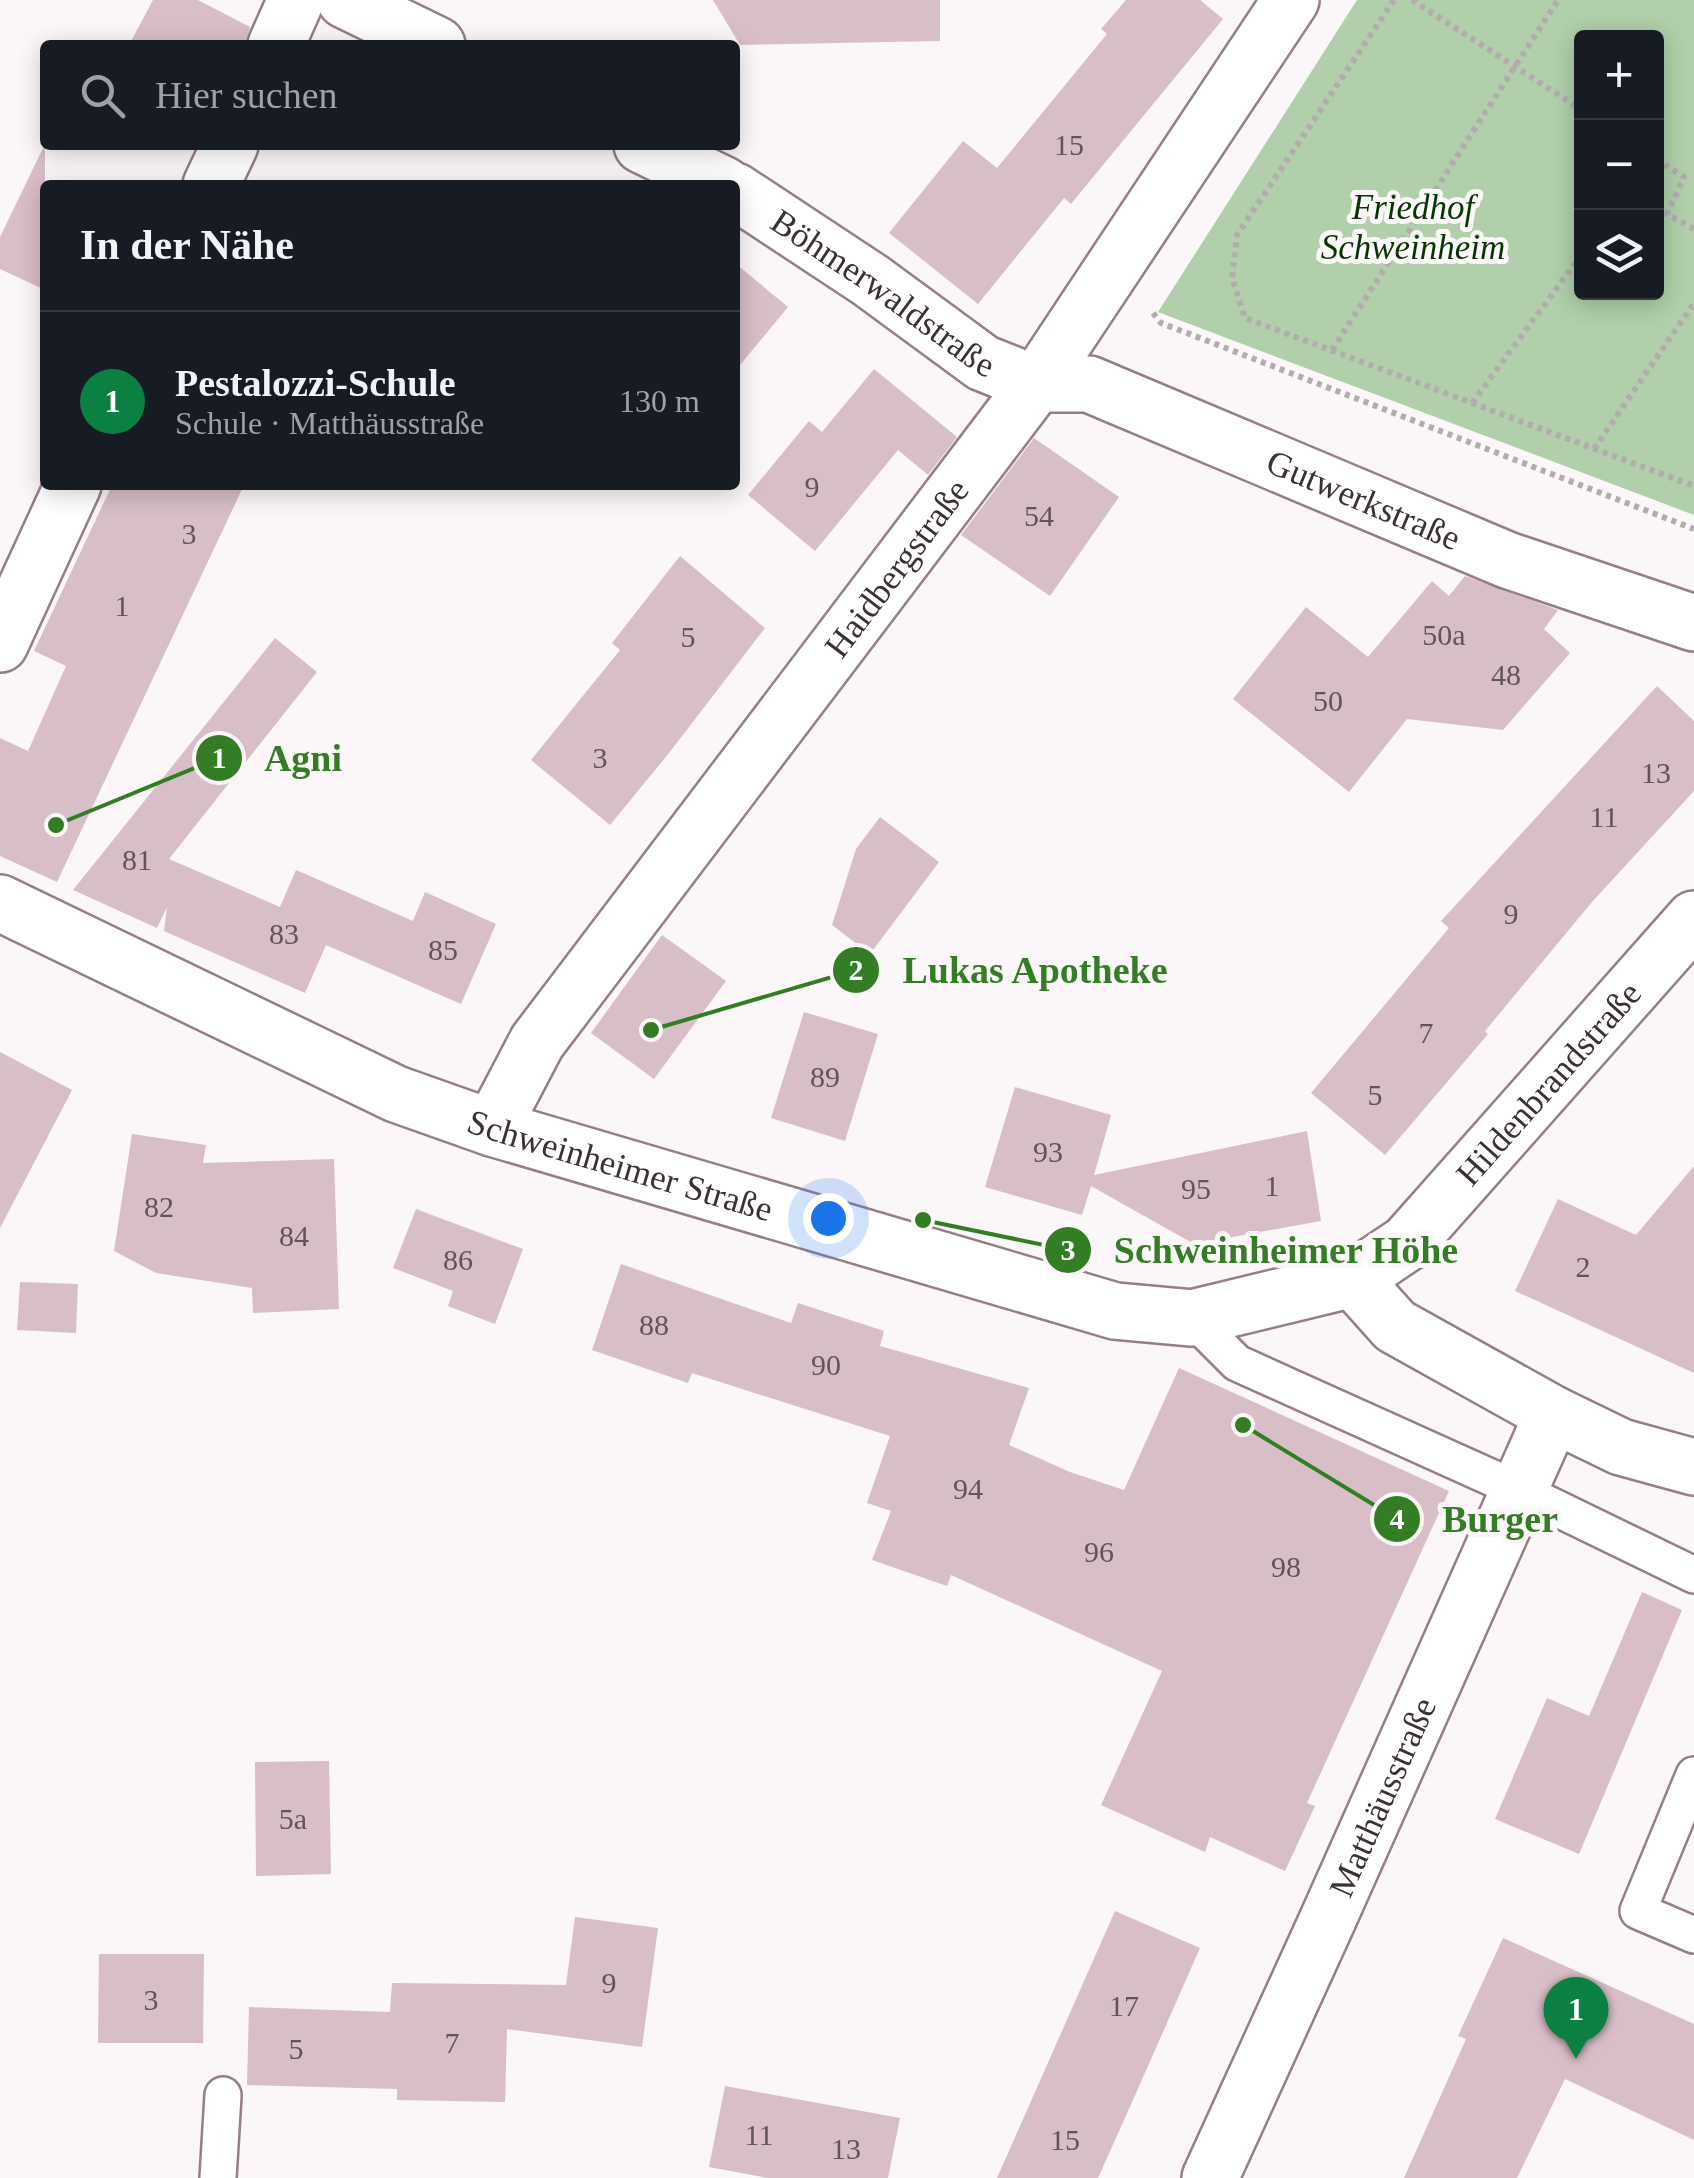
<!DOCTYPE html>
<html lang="de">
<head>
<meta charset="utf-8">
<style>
  body { margin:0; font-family:"Times New Roman",serif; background:#242831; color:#f1f3f6 }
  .controls { position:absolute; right:30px; top:30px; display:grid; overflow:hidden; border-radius:10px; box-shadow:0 5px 25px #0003 }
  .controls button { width:90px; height:90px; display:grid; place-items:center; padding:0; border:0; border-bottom:2px solid #363941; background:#171b24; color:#f1f3f6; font:50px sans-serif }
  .you { position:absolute; left:828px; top:1218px; width:35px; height:35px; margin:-25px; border:8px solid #fff; border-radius:50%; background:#1a73e8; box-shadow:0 0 0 15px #1a73e833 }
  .badge { display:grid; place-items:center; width:65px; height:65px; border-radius:50%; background:#0b8043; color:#fff; font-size:32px; font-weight:700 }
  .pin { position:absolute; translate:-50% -82px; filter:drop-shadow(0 2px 5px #0008) }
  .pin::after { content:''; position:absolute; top:52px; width:35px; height:30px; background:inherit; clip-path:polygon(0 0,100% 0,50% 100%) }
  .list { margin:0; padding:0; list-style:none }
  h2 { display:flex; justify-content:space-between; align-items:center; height:130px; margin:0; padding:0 40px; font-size:42px }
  h2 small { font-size:32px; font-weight:400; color:#9ea1a6 }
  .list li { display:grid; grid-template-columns:65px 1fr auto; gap:30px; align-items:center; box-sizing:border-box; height:180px; padding:0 40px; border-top:2px solid #363941 }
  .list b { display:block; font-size:38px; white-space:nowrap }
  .list p { margin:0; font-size:32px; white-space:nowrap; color:#9ea1a6 }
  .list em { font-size:32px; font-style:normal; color:#9ea1a6 }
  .icon { flex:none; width:55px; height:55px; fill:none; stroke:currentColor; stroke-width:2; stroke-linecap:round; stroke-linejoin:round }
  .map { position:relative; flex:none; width:1694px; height:2178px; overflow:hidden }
  .search { position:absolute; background:#171b24; box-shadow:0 5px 25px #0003; left:40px; top:40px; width:700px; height:110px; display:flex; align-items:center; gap:25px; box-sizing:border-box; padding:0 35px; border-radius:10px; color:#9ea1a6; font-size:38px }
  .panel { position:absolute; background:#171b24; box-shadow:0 5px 25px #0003; left:40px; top:180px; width:700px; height:310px; border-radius:10px }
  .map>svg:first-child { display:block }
  .green { fill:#b0cfaa; fill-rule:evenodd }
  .building { fill:#d8bec7 }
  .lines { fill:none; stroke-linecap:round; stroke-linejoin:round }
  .service-casing { stroke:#967e86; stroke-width:40 }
  .minor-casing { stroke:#967e86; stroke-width:60 }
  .tertiary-casing { stroke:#967e86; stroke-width:60 }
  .path { stroke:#b3acae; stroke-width:6; stroke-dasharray:5 5; stroke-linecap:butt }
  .service { stroke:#fff; stroke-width:35 }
  .minor { stroke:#fff; stroke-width:55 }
  .tertiary { stroke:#fff; stroke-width:55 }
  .labels { text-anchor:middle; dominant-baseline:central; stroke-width:10; stroke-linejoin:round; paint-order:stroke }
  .number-label { font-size:30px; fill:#625459 }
  .park-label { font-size:35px; font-style:italic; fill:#053600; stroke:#fbf6f8 }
  .street-label { font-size:35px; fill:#3b3134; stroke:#fbf6f8 }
  .leader { fill:none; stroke:#337d24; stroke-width:4 }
  .callout-dot { fill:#337d24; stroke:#fbf6f8; stroke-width:4 }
  .mark-label { font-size:30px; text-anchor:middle; font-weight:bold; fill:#fff }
  .callout-label { font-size:38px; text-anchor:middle; font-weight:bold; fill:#337d24; stroke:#fbf6f8; stroke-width:10; stroke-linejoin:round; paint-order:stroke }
</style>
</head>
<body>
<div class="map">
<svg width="1694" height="2178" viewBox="0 0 1694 2178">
  <rect width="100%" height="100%" fill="#fbf6f8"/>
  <path class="green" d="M1357,0H1694V515L1158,312ZM1582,38H1656V292H1582Z"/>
  <g class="building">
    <polygon points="153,0 198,0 250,27 245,45 129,45"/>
    <polygon points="713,0 940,0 940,41 740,45"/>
    <polygon points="1126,0 1200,0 1223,19 1071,204 1064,198 978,304 889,233 963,141 997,168 1107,34 1101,29"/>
    <polygon points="45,144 45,290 0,269 0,237"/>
    <polygon points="735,263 788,307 735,371"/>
    <polygon points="874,369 957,437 928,475 898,450 815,551 748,495 809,421 822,432"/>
    <polygon points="1034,438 1119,497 1050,596 961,535"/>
    <polygon points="112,485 244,485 57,882 0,856 0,738 28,751 66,666 34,651"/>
    <polygon points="680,556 765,628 669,753 610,825 531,760 620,650 612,643"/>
    <polygon points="1465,576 1558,610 1544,629 1570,653 1503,730 1407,719 1349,792 1233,699 1306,607 1368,657 1432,581 1449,596"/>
    <polygon points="275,638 317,672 169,859 280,907 296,870 413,921 425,892 496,924 461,1004 326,945 305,993 164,931 167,907 157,928 73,890"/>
    <polygon points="1657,686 1694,721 1694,791 1592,902 1485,1031 1488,1034 1385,1155 1311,1093 1449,928 1441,921"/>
    <polygon points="880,817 939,862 870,954 832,925 856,849"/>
    <polygon points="662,935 726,981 654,1079 591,1033"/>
    <polygon points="804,1012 878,1034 845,1141 771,1118"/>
    <polygon points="0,1052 72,1090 0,1228"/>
    <polygon points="1015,1087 1111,1115 1094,1175 1307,1131 1321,1221 1194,1244 1091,1186 1082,1215 985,1187"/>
    <polygon points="132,1134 206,1145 203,1163 334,1159 339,1309 253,1313 252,1288 156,1273 114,1251"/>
    <polygon points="1694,1166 1694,1373 1515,1291 1558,1199 1636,1235"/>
    <polygon points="416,1209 523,1249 495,1324 448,1306 453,1291 393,1268"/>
    <polygon points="621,1264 791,1323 798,1303 884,1331 880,1346 1029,1388 1009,1445 1070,1472 1124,1490 1179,1368 1449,1491 1307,1803 1315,1806 1285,1871 1210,1837 1205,1852 1101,1805 1162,1671 951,1575 947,1586 872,1560 891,1511 867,1503 890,1436 692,1373 688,1383 592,1350"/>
    <polygon points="20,1282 78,1284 76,1333 17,1330"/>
    <polygon points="1642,1592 1682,1610 1579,1854 1495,1819 1547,1698 1589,1716"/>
    <polygon points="329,1761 331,1874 256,1876 255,1762"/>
    <polygon points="1115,1911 1200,1948 1133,2100 1098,2178 997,2178"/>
    <polygon points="575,1917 658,1928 642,2047 507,2029 505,2102 397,2100 397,2089 247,2085 249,2007 390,2012 392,1983 566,1985"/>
    <polygon points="1503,1938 1694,2024 1694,2140 1565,2079 1517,2178 1404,2178 1466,2039 1458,2036"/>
    <polygon points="99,1954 204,1954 203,2043 98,2043"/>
    <polygon points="725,2086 900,2118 888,2178 768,2178 709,2167"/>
  </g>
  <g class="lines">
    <g class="service-casing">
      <g id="service">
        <polyline points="1192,1318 1237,1363 1519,1490 1694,1575"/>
        <polyline points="1694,1775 1638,1911 1694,1935"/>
        <polyline points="218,2178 223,2095"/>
      </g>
    </g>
    <g class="minor-casing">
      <g id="minor">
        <polyline points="345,0 437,45"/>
        <polyline points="276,45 296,0"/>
        <polyline points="642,145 724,185"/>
        <polyline points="211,185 230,145"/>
        <path id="s1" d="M735,191L870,280L983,363L1036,384H1089L1507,560L1694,623"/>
        <polyline points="0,644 73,485"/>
        <path id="s2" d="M492,1128L537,1042L1036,384L1291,0"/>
        <polyline points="1353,1279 1395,1326 1553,1414 1621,1447 1694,1467"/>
        <path id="s3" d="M1210,2178L1328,1919L1553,1414"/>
      </g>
    </g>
    <g class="tertiary-casing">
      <g id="tertiary">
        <path id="s4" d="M0,903L396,1094L492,1128L1115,1311L1192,1318L1353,1279L1407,1243L1694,919"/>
      </g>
    </g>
    <g class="path">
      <polyline points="1394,0 1237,235 1232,278 1245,318 1694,486"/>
      <polyline points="1412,0 1582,110"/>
      <polyline points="1656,159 1684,177 1667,214 1694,229"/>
      <polyline points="1153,313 1161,323 1694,529"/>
      <polyline points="1332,350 1558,0"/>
      <polyline points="1472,403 1582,254"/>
      <polyline points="1594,449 1694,303"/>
    </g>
    <use href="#service" class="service"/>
    <use href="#minor" class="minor"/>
    <use href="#tertiary" class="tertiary"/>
  </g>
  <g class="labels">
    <g class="number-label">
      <text x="1069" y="144">15</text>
      <text x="812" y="486">9</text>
      <text x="1039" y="515">54</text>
      <text x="189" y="533">3</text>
      <text x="122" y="605">1</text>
      <text x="1444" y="634">50a</text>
      <text x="688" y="636">5</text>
      <text x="1506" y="674">48</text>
      <text x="1328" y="700">50</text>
      <text x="600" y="757">3</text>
      <text x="1656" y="772">13</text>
      <text x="1604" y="816">11</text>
      <text x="137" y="859">81</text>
      <text x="1511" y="913">9</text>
      <text x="284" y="933">83</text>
      <text x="443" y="949">85</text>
      <text x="1426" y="1032">7</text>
      <text x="825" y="1076">89</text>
      <text x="1375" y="1094">5</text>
      <text x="1048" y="1151">93</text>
      <text x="1272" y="1185">1</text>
      <text x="1196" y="1188">95</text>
      <text x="159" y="1206">82</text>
      <text x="294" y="1235">84</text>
      <text x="458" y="1259">86</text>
      <text x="1583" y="1266">2</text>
      <text x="654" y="1324">88</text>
      <text x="826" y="1364">90</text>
      <text x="968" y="1488">94</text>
      <text x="1099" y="1551">96</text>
      <text x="1286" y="1566">98</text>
      <text x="293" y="1818">5a</text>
      <text x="609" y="1982">9</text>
      <text x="151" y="1999">3</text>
      <text x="1124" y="2005">17</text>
      <text x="452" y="2042">7</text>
      <text x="296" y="2048">5</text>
      <text x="759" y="2134">11</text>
      <text x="1065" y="2139">15</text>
      <text x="846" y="2148">13</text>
    </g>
    <g class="park-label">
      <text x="1413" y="207">Friedhof<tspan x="1413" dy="40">Schweinheim</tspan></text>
    </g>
    <g class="street-label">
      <text stroke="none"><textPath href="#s1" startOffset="180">Böhmerwaldstraße</textPath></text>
      <text stroke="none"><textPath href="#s1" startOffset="710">Gutwerkstraße</textPath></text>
      <text stroke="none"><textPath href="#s2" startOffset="692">Haidbergstraße</textPath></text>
      <text stroke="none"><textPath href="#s4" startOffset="1712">Hildenbrandstraße</textPath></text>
      <text stroke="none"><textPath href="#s4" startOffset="675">Schweinheimer Straße</textPath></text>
      <text stroke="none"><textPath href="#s3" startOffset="418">Matthäusstraße</textPath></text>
    </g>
  </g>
  <path class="leader" d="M56 825L219 758M651 1030L856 970M923 1220L1068 1250M1243 1425L1397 1519"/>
  <g class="callout-dot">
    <circle cx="56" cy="825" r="10"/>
    <circle cx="651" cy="1030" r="10"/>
    <circle cx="923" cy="1220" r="10"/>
    <circle cx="1243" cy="1425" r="10"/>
    <circle cx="219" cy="758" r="25"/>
    <circle cx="856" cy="970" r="25"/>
    <circle cx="1068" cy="1250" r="25"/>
    <circle cx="1397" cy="1519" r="25"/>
  </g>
  <g class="mark-label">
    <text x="219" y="768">1</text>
    <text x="856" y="980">2</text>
    <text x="1068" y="1260">3</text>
    <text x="1397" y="1529">4</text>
  </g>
  <g class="callout-label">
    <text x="303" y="771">Agni</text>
    <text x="1035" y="983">Lukas Apotheke</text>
    <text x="1286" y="1263">Schweinheimer Höhe</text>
    <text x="1500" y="1532">Burger</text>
  </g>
</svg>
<div class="controls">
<button>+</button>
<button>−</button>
<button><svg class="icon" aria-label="layers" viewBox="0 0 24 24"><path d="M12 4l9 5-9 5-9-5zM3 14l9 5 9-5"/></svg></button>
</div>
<div class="you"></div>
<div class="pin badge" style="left:1576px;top:2059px">1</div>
<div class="search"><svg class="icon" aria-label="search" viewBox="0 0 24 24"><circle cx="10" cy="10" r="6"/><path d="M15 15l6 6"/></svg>Hier suchen</div>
<section class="panel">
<h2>In der Nähe<small></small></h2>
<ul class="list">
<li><span class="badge">1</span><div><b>Pestalozzi-Schule</b><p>Schule · Matthäusstraße</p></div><em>130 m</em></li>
</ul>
</section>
</div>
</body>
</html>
